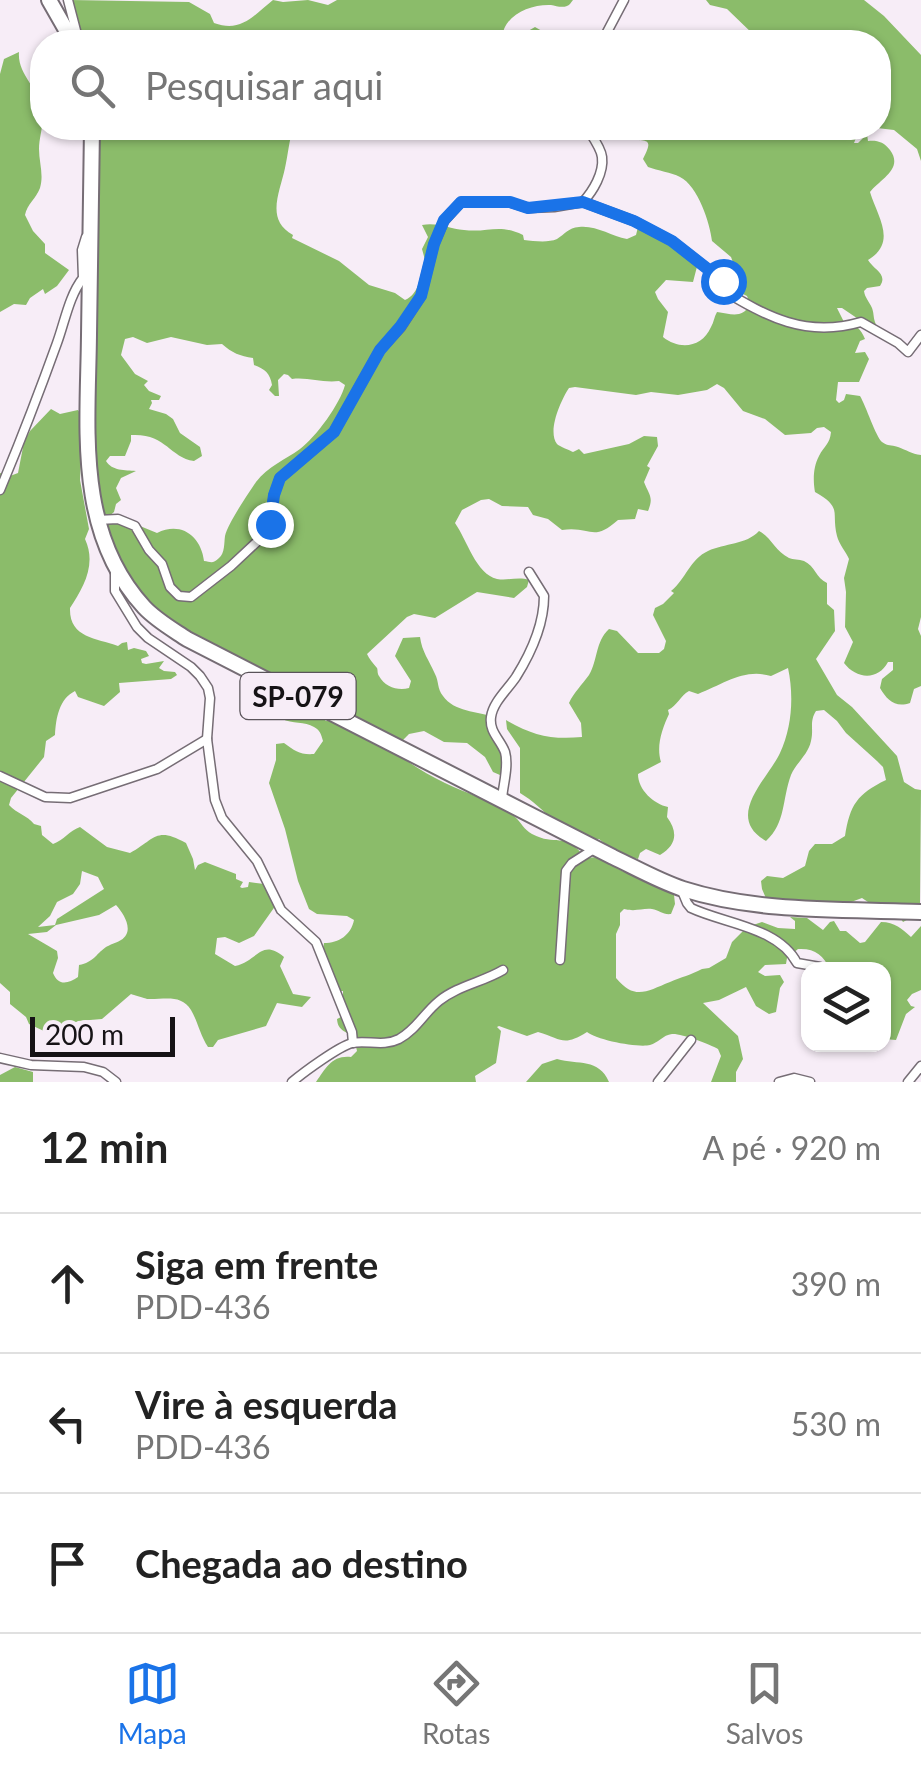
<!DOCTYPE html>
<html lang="pt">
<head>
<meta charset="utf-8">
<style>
  body { margin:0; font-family:Lato,sans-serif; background:#f2f2f2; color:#222 }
  .controls { position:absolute; right:30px; bottom:30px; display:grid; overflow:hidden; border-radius:20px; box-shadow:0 2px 8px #0004 }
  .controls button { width:90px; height:90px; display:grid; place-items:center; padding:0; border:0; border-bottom:2px solid #e0e0e0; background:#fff; color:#222; font:50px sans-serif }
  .scale { position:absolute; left:30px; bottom:25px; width:145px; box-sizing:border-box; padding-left:10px; border:5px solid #161316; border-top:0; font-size:28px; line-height:35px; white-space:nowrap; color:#161316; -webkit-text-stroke:8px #f7edf7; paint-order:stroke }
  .stop { position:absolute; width:30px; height:30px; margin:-22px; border:8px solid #1a73e8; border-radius:50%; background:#fff }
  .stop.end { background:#1a73e8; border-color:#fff; box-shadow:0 2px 10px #0008 }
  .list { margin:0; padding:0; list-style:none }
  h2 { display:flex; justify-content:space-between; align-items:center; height:130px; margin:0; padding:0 40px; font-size:42px }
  h2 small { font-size:32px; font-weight:400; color:#767676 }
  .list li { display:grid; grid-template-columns:65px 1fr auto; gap:30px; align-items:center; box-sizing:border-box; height:140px; padding:0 40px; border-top:2px solid #e0e0e0 }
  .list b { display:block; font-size:38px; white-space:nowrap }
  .list p { margin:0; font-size:32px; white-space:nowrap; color:#767676 }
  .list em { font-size:32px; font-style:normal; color:#767676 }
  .icon { flex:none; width:55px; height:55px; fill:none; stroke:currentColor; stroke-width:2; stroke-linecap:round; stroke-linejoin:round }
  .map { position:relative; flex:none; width:921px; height:1082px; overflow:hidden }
  .search { position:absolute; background:#fff; box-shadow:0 2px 8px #0004; left:30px; right:30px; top:30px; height:110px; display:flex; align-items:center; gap:25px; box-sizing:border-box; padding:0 35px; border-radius:40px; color:#767676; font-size:38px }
  .sheet { height:550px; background:#fff }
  nav { display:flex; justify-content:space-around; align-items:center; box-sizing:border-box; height:140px; border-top:2px solid #e0e0e0; background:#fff; font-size:28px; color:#767676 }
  nav a { display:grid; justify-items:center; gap:5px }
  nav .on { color:#1a73e8 }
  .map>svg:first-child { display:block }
  .forest { fill:#8bbc6a; fill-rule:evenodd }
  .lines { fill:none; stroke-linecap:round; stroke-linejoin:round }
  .minor-casing { stroke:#766d75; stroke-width:11 }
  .highway-casing { stroke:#766d75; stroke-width:18 }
  .minor { stroke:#fff; stroke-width:8 }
  .highway { stroke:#fff; stroke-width:14 }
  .route { stroke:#1a73e8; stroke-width:12 }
  .labels { text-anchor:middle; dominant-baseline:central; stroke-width:8; stroke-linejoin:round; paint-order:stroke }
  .shield { fill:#f7edf7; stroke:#5a545a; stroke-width:2.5 }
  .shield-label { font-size:28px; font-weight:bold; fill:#161316 }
</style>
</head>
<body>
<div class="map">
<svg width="921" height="1082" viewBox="0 0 921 1082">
  <rect width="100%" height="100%" fill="#f7edf7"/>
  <g class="forest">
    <path d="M71,0L189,2L210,14L214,23C241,33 253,16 273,0L283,2L308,0L328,5L337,0H573C571,2 570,5 567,6C562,8 556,6 551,5C530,4 503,15 502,39L509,42L535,27L542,31L541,42H80Z"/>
    <polygon points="706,0 864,0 884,16 921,55 921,161 917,149 894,130 877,128 878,128 878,42 771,42 755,36 727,9 710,5"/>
    <path d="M19,52C17,74 39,89 42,109C45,122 39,136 39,149C39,162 44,175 40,188C36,199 27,204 25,215L33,231L45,244V253L69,270L57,286L45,294L43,289L30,298L26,305L14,304L0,312V74L4,59Z"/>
    <path d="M93,128H293C289,141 288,155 285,168C280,192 265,220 293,235L292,238L339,261L369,285L395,293L405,300C420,294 421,273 425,260L422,249L428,237L422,225C438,222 449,229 464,230C488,233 499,223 523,235L524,240C534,241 548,243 557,239C565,234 568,228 579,227C596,225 611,236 627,239L636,235L639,223C647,220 652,225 657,230L699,259L693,282L666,280L655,292L658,299L668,312L663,337C679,350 702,348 711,327C714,322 714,317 717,312C731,314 743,319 750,304L747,296L741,293L733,294L722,285L734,265L731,257L712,241C710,223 698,186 680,177C671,172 658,171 648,167L643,159C656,134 643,144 628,137C624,135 619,130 616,128H860L854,143H858L867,134L868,141C877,140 884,142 890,150C904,169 880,179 870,192C877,216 898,242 868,260C874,270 888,274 880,286L867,288L864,291C865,298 869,301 872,308C875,317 872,318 879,330L876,331L842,308H837L844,322C855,323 861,329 865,339L860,341L855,353L865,352L869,359L859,382H838L836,400L839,403L844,400L846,394L860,396C866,406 876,437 882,442C889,447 890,444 898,447C907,450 911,454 921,455V617L918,629L921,636V686L914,689L910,703C895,708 887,700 880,688L882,679L893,670V662H888C878,681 856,679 844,663L853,642L845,627L846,592L844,578L849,559C846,552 839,544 837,536C831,511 843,508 815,492C813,481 813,467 819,456C824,446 830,444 831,432L824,427L817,428L811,433L785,435L765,419L743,411L724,388L717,384L707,390L678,395L651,392L636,395L575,387L569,388C561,400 547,431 557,444C559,446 571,451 573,452L579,449L584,454L629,444L644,436L657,437L658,446L647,466L650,468L644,482C649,495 654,497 648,511L638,509L635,519L618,520C592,543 592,526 562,530L548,519L533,515L528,507L502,506L489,499L481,500L462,510L455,523C467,540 476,574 497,579C509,581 518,576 529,580L527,587L514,598L477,592L435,618L414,614L407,617L367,654C369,659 373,663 377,668C378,670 377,673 379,676C385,687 398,691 409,688L411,681L395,656L403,638L420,637C422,652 429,660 435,674C439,681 437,689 443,696C454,712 477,711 494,717C498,735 509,750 507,771L500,775L493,772L485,757L467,743L444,742L424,731L409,734L400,743L323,709L320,715L326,721H335C354,730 375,738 391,750C408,762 426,774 445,783C468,794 494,801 515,817C521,822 524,830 532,834C556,847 563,830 586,858L597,857L624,872H632L669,889L674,895L675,904L671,914C663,915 659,910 652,909C642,908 636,912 624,909L620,913V925L616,934V978C635,1001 647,991 670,982C681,977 691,975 702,969L709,968L726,958L732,942L747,927L762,922L778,928L795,929V921L790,917L807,918L823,930L830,922L834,921L840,931H846L860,943L865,942L881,922C895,922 902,929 911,937L921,926V990L912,994L907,1000L911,1006L915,1007L906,1014L896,1040L884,1039V969H830C823,955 815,948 798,949L787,958L786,964L765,965L758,972L765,976L780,975L784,982L780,988L776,1012L769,1014L756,1006L746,987L719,1000L703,1003L738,1036L743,1059L736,1072V1082H711L721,1056L718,1049C710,1044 680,1033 672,1034C663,1035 658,1043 650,1045C638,1048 597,1040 587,1032C563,1047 562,1039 538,1032L527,1036L499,1026L497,1027L501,1031L496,1063L475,1076L476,1082H316C326,1068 332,1055 351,1057L357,1051L354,1038C346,1030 338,1032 337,1019L343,1016V991H338C322,975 320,965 324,943C339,943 351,935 354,920L347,916L317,914L309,909L298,881L285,829L269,783L276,760V744L284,743C295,751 300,755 314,754L323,741C321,734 320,730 314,727C305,721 292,724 282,719C262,711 278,703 246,704C259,693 270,689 284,699L285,696L151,613L110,548L95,480ZM133,337L147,343L171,337L207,345L222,344C232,353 240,356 253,358L254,365C265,369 270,373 272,385L269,390L275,396H279L278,380L284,374L288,375L292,379C308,377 322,383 339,381L345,385C340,404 316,437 300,449C285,460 268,466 256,482C248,494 228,523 225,536C224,543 225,553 219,558C213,564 211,562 204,561C201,536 181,521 157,533L123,519L107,518L114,512L116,504L121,500L116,488L121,478L136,471C125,470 112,471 106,461L110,456H125L131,441V435C166,433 169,457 194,461L202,456L200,447L180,433L173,419L166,414L149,409L152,403L151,400H159L161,396L149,391L144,385L148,381L135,374L121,355L125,339Z"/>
    <path d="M51,409L60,414L78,410L83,418L80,480L89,529L85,539C97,565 83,588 70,608C69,638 96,638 118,646L122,643L127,642L128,650L134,648L146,651L149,656L141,659L142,663L146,664L164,661L159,668L164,671L175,672L177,675L171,679L119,683L120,692L104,706L78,697L75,691C59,699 56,718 55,735L46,741L44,757L11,798L9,805C17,814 27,815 34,824L41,826L42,835L53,844C64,840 69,831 80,827L107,847L130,853C155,839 156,826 186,843L193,859L195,870L198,865L205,862L236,874V879L243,882L240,887L242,888L248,887L249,882L273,885L276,905L254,936L239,943L225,937L217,938L215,954L235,966C258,961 261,938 284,957L280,966L293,994L311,997L302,1007L277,1003L266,1026L218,1040L213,1047H208C200,1035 198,1022 191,1010C181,993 162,1000 147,999C145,998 133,995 131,994L102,1019L78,1021L57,1033H48L29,1024L26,1017L10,1004V992L0,983V473L10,476L18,473L24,442L30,431ZM82,871L98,877L104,889L57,919L55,925L38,927L50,916L57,902L73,894L80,884ZM116,905C124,914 135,931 121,940C120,941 107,946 106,947C95,955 94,962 79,965L78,977C68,984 58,986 53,973L58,958L57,951L28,934L47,932L56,925L99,915Z"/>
    <path d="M759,531C771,537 775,551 789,558C793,560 799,559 804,561C815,566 816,578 827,583V604L834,610L835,631L816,659L837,695L852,707L897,756L904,782L915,789L921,790L920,903L916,915L903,922L899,916L877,908L862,898L843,905L768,903L762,889L761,881L767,876L783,878L805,866L809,851L815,844H832L845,836C850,805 857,794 886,780L883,767L877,761L846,733L837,721L824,710L816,711C809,722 814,729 811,741C808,755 796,763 791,775C782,799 786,823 766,841C724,817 767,780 780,753C792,727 794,696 788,668L771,676C744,668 724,684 698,694L689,691C680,696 677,706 668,710L669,714C662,729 656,746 661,762L638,774C638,790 654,804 668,807L667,817C678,832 677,845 660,855L646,849L640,853L638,859L618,854L599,839C566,842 546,808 520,793V748L507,729L506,720C532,735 551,740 582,737L581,723L569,703C574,692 582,685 589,675C598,660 595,642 609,629L617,631L638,653H659L664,649L666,641L653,615L655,608L663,604L674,593L671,591C686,579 690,559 708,551C725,543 746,545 759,531Z"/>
    <path d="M557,1059C578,1065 599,1058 609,1082H526L542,1064Z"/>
    <polygon points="15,1067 33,1072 33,1082 0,1082 0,1075"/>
  </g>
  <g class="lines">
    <g class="minor-casing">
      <g id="minor">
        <polyline points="68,0 79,42"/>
        <polyline points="586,42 606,34 624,0"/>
        <path d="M583,202C593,191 604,173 602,157C601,148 592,136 587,128"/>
        <path d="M0,490C20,442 39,393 57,343C65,321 69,296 83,278L82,250L86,237"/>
        <path d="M97,520L118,519L135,526L149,550L162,564L170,587L179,596L191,597L231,566L262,537L270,524L274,495L280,478L334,432L380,350L401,327L421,296L434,244L444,221L461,202H509L528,208L554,207L583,202L634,221L672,241L723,281L721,289C767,317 806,338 861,322L898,343L908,352L921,335"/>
        <polyline points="115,569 115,591 137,627 148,638 191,667 200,676 208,688 210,698 207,739 215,800 222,818 257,861 281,910 316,942 352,1032 353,1043"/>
        <polyline points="0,776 45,797 70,798 157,769 207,739"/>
        <path d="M502,799C503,785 509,766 505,752C500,739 489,732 491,717C493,702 508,689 516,677C531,653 544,624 544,596L529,572"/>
        <path d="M682,891L687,903L691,908C725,924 778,927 797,963L820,967"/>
        <polyline points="560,960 566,871 572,863 594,849"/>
        <polyline points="0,1058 31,1065 84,1067 103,1072 116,1082"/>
        <path d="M292,1082C304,1072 338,1047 352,1043C368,1040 383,1047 399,1039C416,1030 424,1013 439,1001C457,986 483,982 503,970"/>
        <polyline points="658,1082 691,1040"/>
        <polyline points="779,1082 794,1078 810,1082"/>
        <polyline points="908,1082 921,1066"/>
      </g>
    </g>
    <g class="highway-casing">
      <g id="highway">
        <polyline points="49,0 73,42"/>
        <path d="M92,128C91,197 90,266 89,335C88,428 75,532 144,607C156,620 172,629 187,639L613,857C636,868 659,881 683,889C758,913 843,909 921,912"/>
      </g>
    </g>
    <use href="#minor" class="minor"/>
    <use href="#highway" class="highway"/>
  </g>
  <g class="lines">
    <polyline class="route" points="270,524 274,495 280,478 334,432 380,350 400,327 421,296 434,244 444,220 461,202 510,202 528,208 583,202 634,221 672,241 723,281"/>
  </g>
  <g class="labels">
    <rect class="shield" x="240.5" y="673" width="115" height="46" rx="8"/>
    <g class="shield-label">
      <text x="298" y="696">SP-079</text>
    </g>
  </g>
</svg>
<div class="controls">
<button><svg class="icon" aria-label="layers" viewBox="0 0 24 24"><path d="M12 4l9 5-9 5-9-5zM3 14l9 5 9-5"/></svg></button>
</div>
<div class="scale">200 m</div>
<div class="stop" style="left:723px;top:281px"></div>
<div class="stop end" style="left:270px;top:524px"></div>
<div class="search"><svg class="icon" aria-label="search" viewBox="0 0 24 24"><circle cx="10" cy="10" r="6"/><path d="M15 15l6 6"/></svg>Pesquisar aqui</div>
</div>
<section class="sheet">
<h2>12 min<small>A pé · 920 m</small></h2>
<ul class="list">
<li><svg class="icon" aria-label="ahead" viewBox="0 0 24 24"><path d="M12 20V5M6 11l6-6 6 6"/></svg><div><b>Siga em frente</b><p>PDD-436</p></div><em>390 m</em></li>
<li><svg class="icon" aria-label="left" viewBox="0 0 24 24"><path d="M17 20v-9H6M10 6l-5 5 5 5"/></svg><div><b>Vire à esquerda</b><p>PDD-436</p></div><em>530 m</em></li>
<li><svg class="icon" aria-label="arrive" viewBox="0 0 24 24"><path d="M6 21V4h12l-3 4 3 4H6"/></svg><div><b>Chegada ao destino</b></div></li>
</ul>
</section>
<nav>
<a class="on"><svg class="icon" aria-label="map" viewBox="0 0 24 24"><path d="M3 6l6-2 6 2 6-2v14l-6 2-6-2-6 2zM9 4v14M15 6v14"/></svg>Mapa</a>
<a><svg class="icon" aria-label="directions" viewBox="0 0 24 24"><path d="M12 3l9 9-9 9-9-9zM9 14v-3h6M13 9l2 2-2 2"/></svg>Rotas</a>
<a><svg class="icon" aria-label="saved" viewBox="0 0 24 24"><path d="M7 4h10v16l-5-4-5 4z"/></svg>Salvos</a>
</nav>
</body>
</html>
